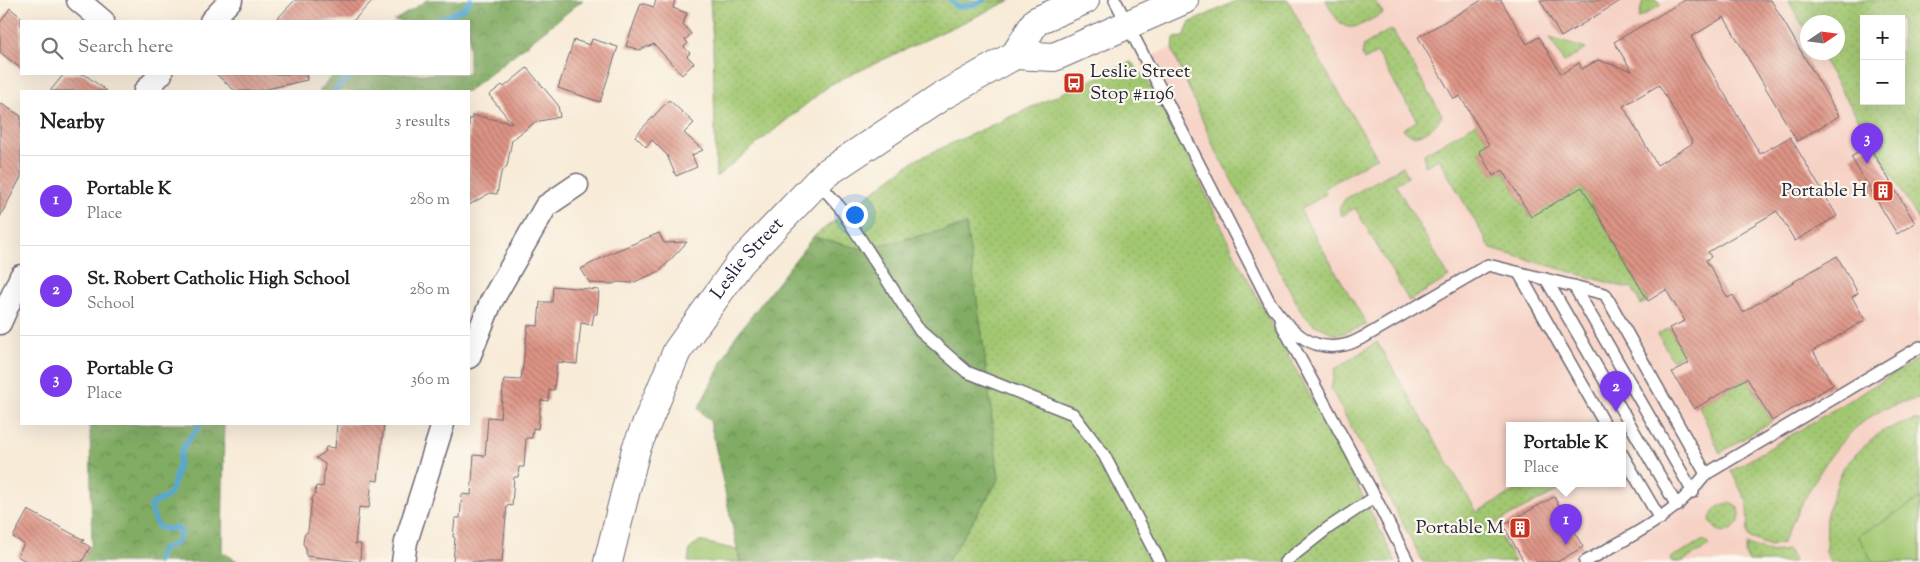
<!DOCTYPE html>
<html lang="en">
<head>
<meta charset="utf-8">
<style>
  body { margin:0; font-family:"Sorts Mill Goudy",serif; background:#f2f2f2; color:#202124 }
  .controls { position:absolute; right:15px; top:15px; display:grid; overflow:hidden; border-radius:0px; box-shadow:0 5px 20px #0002 }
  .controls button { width:45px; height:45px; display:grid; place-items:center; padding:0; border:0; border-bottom:1px solid #e0e0e0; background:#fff; color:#202124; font:25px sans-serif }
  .compass { position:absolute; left:1800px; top:15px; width:45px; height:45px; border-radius:50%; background:#fff; box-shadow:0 5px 20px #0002; rotate:77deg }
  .you { position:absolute; left:854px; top:214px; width:18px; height:18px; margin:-12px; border:4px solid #fff; border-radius:50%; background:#1a73e8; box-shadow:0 0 0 8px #1a73e833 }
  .badge { display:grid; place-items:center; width:32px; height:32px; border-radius:50%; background:#7c3aed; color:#fff; font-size:16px; font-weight:700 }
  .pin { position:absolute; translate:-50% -41px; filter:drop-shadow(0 1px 2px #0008) }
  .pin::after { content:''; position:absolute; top:26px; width:18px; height:15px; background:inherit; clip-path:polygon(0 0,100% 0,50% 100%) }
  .popup { position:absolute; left:1506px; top:422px; width:120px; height:65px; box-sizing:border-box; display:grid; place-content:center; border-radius:0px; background:#fff; filter:drop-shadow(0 1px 4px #0005); font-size:16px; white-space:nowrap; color:#757577 }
  .popup b { font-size:19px; color:#202124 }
  .popup::after { content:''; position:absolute; left:50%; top:100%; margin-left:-10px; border:10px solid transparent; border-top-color:#fff }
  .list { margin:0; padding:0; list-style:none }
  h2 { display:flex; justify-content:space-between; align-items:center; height:65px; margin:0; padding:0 20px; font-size:21px }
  h2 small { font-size:16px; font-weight:400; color:#757577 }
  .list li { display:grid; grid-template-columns:32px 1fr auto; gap:15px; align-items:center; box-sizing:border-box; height:90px; padding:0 20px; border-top:1px solid #e0e0e0 }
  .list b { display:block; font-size:19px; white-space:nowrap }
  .list p { margin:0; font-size:16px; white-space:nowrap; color:#757577 }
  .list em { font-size:16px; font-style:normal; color:#757577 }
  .icon { flex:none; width:28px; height:28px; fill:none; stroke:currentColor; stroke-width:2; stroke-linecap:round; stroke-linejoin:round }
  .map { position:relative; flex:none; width:1920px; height:562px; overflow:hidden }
  .search { position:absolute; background:#fff; box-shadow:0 5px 20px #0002; left:20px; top:20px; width:450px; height:55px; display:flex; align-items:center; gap:12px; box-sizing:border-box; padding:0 18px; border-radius:0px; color:#757577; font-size:19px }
  .panel { position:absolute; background:#fff; box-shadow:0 5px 20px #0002; left:20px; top:90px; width:450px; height:335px; border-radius:0px }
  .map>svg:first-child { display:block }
  .built { fill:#f6d2c5; fill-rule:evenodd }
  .grass { fill:url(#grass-dots); stroke:#627456; fill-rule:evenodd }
  .forest { fill:url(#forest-crowns); stroke:#52674f }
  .garden { fill:#a2c771; stroke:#627456 }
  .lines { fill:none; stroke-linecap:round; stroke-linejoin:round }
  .stream { stroke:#57a7d1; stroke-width:5.5 }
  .building { fill:url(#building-back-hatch); fill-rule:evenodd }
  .service-casing { stroke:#6d6872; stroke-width:14 }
  .minor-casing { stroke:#6d6872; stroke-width:25 }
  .secondary-casing { stroke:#6d6872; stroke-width:30 }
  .service { stroke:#fff; stroke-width:11 }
  .minor { stroke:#fff; stroke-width:22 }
  .secondary { stroke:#fff; stroke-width:28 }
  .labels { text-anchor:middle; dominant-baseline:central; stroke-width:4.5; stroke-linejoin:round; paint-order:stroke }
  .poi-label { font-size:19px; fill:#22223b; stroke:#fbf7ec; text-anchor:end }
  .street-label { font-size:19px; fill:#22223b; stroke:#fbf7ec }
</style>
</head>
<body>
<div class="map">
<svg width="1920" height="562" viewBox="0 0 1920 562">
  <defs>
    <pattern id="grass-dots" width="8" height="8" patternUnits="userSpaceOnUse" patternTransform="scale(1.25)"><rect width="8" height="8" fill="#a2c771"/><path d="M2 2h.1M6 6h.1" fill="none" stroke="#8bab63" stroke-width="1.8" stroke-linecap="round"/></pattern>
    <pattern id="forest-crowns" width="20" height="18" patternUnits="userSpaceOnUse" patternTransform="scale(1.25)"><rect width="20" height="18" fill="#81ac63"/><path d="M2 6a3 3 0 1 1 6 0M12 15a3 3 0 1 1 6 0" fill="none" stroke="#698c53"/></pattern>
    <pattern id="building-back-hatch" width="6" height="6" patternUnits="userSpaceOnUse" patternTransform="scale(1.25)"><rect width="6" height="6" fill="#dd9485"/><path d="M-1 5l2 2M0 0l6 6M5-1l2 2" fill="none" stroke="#b3786e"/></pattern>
  </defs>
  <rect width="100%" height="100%" fill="#fbf7ec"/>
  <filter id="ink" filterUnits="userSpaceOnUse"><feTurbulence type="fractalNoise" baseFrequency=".02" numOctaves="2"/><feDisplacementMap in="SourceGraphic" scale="10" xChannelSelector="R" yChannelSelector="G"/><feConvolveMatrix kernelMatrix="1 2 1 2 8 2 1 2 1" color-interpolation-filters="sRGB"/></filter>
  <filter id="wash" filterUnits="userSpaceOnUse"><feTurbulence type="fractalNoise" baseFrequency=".0096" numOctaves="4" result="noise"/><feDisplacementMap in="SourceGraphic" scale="20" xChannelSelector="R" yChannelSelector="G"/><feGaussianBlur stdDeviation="1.12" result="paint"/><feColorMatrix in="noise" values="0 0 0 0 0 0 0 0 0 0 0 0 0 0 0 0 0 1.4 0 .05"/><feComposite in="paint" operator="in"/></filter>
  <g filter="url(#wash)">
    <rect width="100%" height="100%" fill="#f8ebd8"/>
    <path class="built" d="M1285,0H1788L1807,33L1808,52L1819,53L1920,222V562H1385L1158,93L1140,61ZM1510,426H1622V484H1510Z"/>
    <g class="grass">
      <polygon points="710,0 1011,0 831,84 716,177 713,43"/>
      <polygon points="1238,0 1288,0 1318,57 1377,157 1323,189 1326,194 1300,210 1367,325 1337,335 1313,324 1302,313 1213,145 1173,51 1174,38 1184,37 1189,23"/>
      <path d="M1326,0H1374L1383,13C1351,31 1344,37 1326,0Z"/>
      <path d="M1788,0H1920V222L1819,53L1838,52V22H1808L1807,33ZM1864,19H1901V101H1864Z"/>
      <path d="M1388,31H1393L1442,115C1440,123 1423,137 1413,135C1409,135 1407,132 1403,129L1417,121L1377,53L1364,60L1362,54L1364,45Z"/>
      <polygon points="1131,62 1158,93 1239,263 1350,471 1396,562 947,562 999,479 966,225 863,249 813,237 915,160"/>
      <polygon points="1477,123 1489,145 1479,151 1493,175 1503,170 1530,217 1582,187 1648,301 1641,305 1632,287 1627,288 1491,249 1439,159 1425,166 1424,154"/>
      <polygon points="1403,166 1408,177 1395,184 1449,277 1409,301 1355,208 1342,216 1339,209 1345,199"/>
      <polygon points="1377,342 1477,512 1528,484 1568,484 1569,485 1494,524 1515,562 1423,562 1331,389 1335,369"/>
      <path d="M1920,358V399C1843,408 1813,483 1782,543L1770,546L1750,538L1748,534L1747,502L1731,471Z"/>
      <polygon points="1747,378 1772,421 1720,453 1699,406"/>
      <polygon points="1914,420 1920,420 1920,562 1830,562 1826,551 1827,513 1842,469 1860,450 1882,431"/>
      <path d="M1729,503L1738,507C1748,529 1717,543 1710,519C1714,508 1719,505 1729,503Z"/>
      <polygon points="1747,544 1772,552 1788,550 1795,562 1749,562 1745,553"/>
    </g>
    <g class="forest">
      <polygon points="427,0 583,0 468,91 319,91 335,74 469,74 469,21 394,21"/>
      <polygon points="966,225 983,341 999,479 947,562 740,562 710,421 698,409 735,337 813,237 863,249"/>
      <polygon points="90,424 224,424 222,552 239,562 82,562 92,543"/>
    </g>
    <g class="garden">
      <polygon points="1643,0 1658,0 1661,5 1639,18"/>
      <polygon points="1550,38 1586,49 1564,62"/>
      <polygon points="1669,328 1683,354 1672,360 1658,334"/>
      <polygon points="1920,499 1920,562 1873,562 1858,536"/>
      <polygon points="1704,540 1709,546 1681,562 1672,562 1670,558"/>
      <polygon points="699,541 737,550 740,562 688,562 690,549"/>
    </g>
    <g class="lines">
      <g class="stream">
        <polyline points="951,0 957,7 976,4 984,0"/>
        <polyline points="435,21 463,9 471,0"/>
        <polyline points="335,91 337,87 355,74"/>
        <path d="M158,562L162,549C172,546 180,543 181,531L177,528C156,532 155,525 151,506C156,500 166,500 170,493C177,480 177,464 182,450C186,440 195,434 200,424"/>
      </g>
    </g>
    <g id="blocks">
      <g class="building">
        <polygon points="295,0 373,0 353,21 275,21"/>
        <polygon points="656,0 675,0 673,8 687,13 683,24 691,34 685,40 688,43 684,47 690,53 687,56 694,63 682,75 654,44 640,50 626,46 641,3 654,7"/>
        <path d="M1482,0H1501L1527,44L1539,37L1561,74L1579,63L1582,69L1598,60L1632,71L1614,42L1685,0H1771L1839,116L1797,141L1724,17L1691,37L1760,154L1790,137L1837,216L1795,241L1777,211L1708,252L1711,257L1706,260L1728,298L1733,295L1743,312L1837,256L1858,293L1852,297L1865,320L1813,351L1833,385L1772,421L1747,378L1694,409L1672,372L1689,363L1669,328L1685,321L1666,290L1648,301L1582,187L1531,217L1503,170L1493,176L1479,151L1489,145L1460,96L1454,99L1418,37ZM1659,85L1693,143L1657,165L1623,106Z"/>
        <polygon points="1540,0 1622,0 1561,37"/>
        <polygon points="10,8 21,17 21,69 0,52 0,23"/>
        <polygon points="592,39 618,47 600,102 558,88 574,40 590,45"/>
        <polygon points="527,68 558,105 560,117 535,122 512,140 507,166 501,173 497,194 490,193 469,205 469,119 472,119 472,115 512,123 489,95 502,85 504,87"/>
        <polygon points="64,74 84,74 107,91 50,91"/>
        <polygon points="216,74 306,74 307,80 258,91 235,91"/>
        <polygon points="669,100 694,123 684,133 703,150 692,155 697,167 676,176 667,155 652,140 646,147 635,136"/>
        <polygon points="0,103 21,116 21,177 0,217"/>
        <polygon points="1869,146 1915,223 1897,234 1851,157"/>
        <polygon points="659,233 664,243 687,242 660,271 632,283 617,282 613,284 590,283 581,269 611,253"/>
        <polygon points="553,286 599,290 597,314 594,314 592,325 581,323 577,364 557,362 554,390 549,390 548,401 541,400 538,429 533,428 532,438 526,438 524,467 519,467 518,477 514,477 512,506 507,505 502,562 453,562 455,538 453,537 455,518 460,518 462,494 471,495 474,455 485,456 488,417 500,418 504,379 521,380 528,325 538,326 540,302 552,302"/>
        <polygon points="337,424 384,424 378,481 372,480 369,508 359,507 355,544 361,544 360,562 306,556 306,548 303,544 304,535 308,531 312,498 315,495 316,486 323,487 325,464 316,458 325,452 326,447 335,448"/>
        <polygon points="1554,497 1583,547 1557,562 1524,562 1503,525"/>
        <polygon points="28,510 84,540 82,542 90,547 82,562 28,562 17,556 24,544 13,537"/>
      </g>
    </g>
  </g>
  <g filter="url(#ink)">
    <use href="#blocks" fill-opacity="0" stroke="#6d6872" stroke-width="1"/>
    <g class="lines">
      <g class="service-casing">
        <g id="service">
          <polyline points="1115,0 1273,309"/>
          <polyline points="818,182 839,206 920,331 967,372 1073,414 1104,455 1160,562"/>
          <polyline points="1519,273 1606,426"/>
          <polyline points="1546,279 1677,506"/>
          <polyline points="1574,286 1693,492"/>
          <path d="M1270,303C1288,328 1310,353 1344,345C1352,344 1359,339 1366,336L1488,265L1605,294L1706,474C1673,517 1631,536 1585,562"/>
          <polyline points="1281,323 1375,497 1328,528 1285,562"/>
          <polyline points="1622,454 1660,519"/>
          <polyline points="1706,474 1920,347"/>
          <polyline points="1375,497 1408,562"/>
        </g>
      </g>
      <g class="minor-casing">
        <g id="minor">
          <polyline points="78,0 103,21"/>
          <polyline points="211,21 231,0"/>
          <polyline points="145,91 161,74"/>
          <polyline points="0,323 21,276"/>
          <polyline points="469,357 491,302 546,206 577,185"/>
          <polyline points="403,562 406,542 443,424"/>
        </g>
      </g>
      <g class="secondary-casing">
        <g id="secondary">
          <polyline points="1015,55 1054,57 1184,0"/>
          <path id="s1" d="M608,562L636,449L677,351L740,263L825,174L942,96L1015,55L1036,21L1085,0"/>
        </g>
      </g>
      <use href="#service" class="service"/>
      <use href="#minor" class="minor"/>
      <use href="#secondary" class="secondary"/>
    </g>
  </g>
  <defs>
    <g id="bus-square" transform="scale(1.125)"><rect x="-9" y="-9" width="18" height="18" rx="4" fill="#c8321e" stroke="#fbf7ec"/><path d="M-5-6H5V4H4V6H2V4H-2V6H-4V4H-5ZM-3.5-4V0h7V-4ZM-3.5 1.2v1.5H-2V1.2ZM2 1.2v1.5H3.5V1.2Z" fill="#fff"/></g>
    <g id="building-square" transform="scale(1.125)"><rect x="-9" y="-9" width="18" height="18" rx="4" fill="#c8321e" stroke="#fbf7ec"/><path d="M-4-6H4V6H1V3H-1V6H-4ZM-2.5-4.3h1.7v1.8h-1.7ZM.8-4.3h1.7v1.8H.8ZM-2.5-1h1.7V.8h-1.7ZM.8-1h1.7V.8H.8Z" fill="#fff"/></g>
  </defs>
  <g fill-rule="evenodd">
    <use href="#bus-square" x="1074" y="83"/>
    <use href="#building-square" x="1883" y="191"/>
    <use href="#building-square" x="1520" y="528"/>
  </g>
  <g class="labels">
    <g class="poi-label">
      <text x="1090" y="72" text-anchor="start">Leslie Street<tspan x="1090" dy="22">Stop #1196</tspan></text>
      <text x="1867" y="191">Portable H</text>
      <text x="1504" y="528">Portable M</text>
    </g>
    <g class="street-label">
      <text stroke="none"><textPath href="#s1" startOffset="339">Leslie Street</textPath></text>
    </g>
  </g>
</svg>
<div class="controls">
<button>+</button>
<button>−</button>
</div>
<svg class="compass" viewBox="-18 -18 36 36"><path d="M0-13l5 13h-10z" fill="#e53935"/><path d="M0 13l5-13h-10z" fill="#757577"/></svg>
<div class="you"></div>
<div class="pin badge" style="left:1566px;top:545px">1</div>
<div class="popup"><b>Portable K</b>Place</div>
<div class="pin badge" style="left:1616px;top:412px">2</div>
<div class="pin badge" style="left:1867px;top:164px">3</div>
<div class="search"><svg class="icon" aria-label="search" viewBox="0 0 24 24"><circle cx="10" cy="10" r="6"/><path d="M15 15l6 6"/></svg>Search here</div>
<section class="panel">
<h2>Nearby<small>3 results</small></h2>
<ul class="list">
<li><span class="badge">1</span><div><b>Portable K</b><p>Place</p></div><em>280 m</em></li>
<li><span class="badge">2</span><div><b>St. Robert Catholic High School</b><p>School</p></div><em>280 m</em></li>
<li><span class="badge">3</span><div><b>Portable G</b><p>Place</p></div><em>360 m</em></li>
</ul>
</section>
</div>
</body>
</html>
